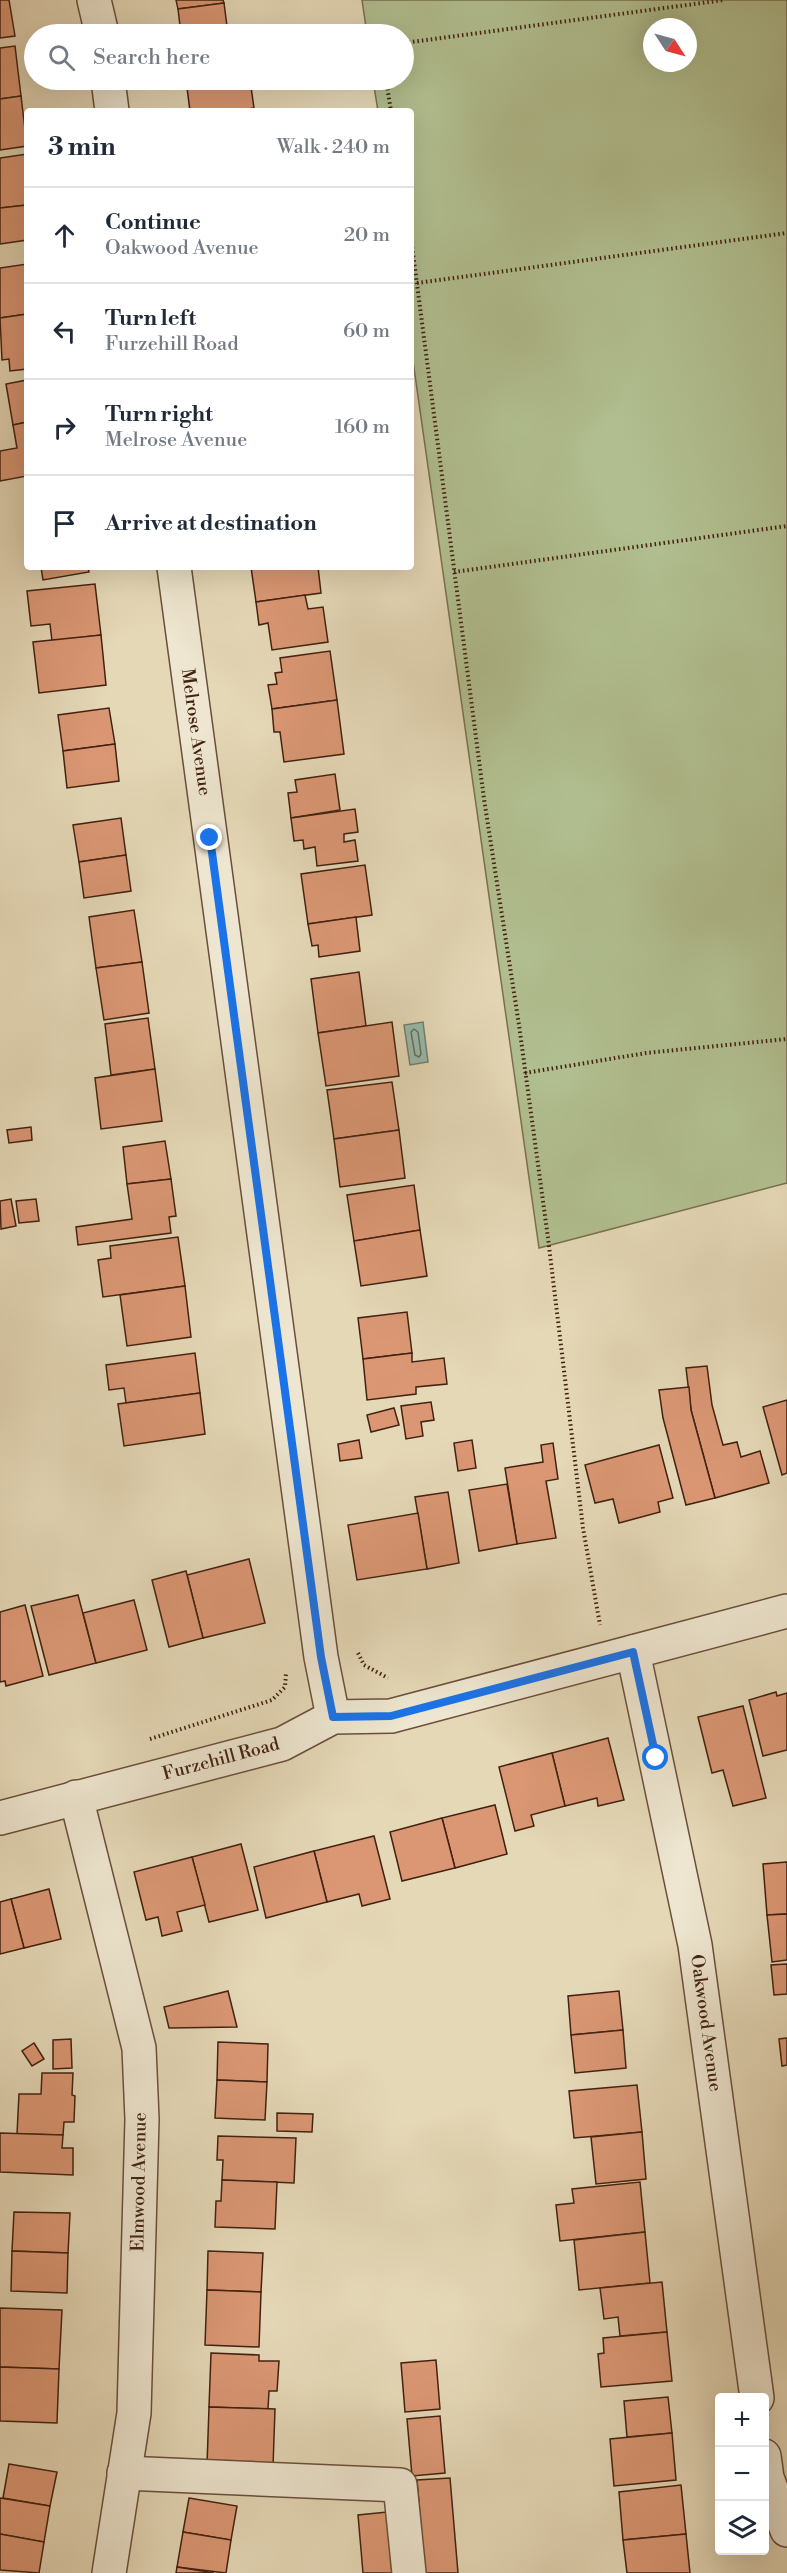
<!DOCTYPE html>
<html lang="en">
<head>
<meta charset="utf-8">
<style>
  body { margin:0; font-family:"Libre Bodoni",serif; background:#f2f2f3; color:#1f2937 }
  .controls { position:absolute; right:18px; bottom:18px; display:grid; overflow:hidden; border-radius:6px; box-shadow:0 6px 24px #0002 }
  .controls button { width:54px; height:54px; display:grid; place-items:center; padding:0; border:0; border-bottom:2px solid #e0e1e3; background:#fff; color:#1f2937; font:30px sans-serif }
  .compass { position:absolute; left:643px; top:18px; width:54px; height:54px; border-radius:50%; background:#fff; box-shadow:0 6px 24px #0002; rotate:126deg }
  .stop { position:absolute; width:18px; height:18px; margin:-14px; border:4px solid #1a73e8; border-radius:50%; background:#fff }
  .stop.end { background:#1a73e8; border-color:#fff; box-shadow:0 2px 6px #0008 }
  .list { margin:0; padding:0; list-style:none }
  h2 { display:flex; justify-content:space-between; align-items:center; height:78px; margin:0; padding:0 24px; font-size:26px }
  h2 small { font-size:20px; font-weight:400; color:#747a83 }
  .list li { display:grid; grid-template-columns:39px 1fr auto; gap:18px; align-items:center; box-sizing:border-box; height:96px; padding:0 24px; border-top:2px solid #e0e1e3 }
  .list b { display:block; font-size:22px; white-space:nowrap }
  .list p { margin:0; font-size:20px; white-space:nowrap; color:#747a83 }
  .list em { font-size:20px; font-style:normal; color:#747a83 }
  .icon { flex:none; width:33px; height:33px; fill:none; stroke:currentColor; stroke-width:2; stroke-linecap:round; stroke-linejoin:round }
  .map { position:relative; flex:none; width:787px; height:2573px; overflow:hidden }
  .search { position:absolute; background:#fff; box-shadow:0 6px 24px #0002; left:24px; top:24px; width:390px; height:66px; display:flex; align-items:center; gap:15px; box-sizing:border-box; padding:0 21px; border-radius:33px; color:#747a83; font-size:22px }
  .panel { position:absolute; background:#fff; box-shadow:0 6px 24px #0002; left:24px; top:108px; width:390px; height:462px; border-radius:6px }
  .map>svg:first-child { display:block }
  .green { fill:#b1bf90; stroke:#797050; stroke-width:1.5; fill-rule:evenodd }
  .water { fill:#96baaa; stroke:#747d6c; stroke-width:1.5 }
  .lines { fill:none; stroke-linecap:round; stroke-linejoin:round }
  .shore { stroke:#6c6e5d; stroke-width:1.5 }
  .building { fill:#db9774; stroke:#412110; stroke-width:1.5 }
  .minor-casing { stroke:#6a4f3a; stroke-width:36 }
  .path { stroke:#412110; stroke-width:4; stroke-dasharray:1.5 3; stroke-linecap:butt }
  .minor { stroke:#eee6d0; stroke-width:33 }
  .route { stroke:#1a73e8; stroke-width:8 }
  .labels { text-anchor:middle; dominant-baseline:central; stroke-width:4.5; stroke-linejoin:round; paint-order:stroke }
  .street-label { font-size:18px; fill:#412110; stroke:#eee6d0 }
</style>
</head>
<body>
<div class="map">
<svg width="787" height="2573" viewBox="0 0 787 2573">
  <rect width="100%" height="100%" fill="#e5d8b7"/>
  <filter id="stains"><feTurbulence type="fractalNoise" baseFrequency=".00333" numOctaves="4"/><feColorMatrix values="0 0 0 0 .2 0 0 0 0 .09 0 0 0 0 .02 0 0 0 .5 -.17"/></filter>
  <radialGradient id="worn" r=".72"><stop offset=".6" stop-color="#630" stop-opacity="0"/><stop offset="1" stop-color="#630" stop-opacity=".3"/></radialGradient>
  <path class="green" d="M362,0H787V1183L539,1248L411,347V111H378L373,80H404V34H367ZM652,27H688V63H652Z"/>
  <polygon class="water" points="423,1022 428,1062 410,1065 404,1025"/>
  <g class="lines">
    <polygon class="shore" points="414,1029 418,1032 421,1054 419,1057 415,1055 411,1032"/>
  </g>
  <g class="building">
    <polygon points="0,0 9,0 15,36 0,38"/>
    <polygon points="176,0 223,0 224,3 178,9"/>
    <polygon points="224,3 228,34 181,34 178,9"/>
    <polygon points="15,46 21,96 0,99 0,48"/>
    <polygon points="186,80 250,80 254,108 235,111 190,111"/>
    <polygon points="21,96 27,146 0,150 0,99"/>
    <polygon points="27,154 27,205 0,208 0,158"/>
    <polygon points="27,205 27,240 0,244 0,208"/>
    <polygon points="27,264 27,314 0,318 0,268"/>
    <polygon points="27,314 27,369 10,371 9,359 2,360 0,318"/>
    <polygon points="27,380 27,422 13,425 6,384"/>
    <polygon points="27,422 27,476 0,481 0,451 17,448 13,425"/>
    <polygon points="41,567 88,567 89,572 43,580"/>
    <polygon points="251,567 318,567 321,593 256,602"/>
    <polygon points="95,584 101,635 52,641 50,624 31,626 27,591"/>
    <polygon points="305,595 308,609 323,607 328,642 272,650 268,623 259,625 256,602"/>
    <polygon points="101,635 106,685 39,693 33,642"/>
    <polygon points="330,651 337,700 272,709 268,685 277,684 275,673 282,672 280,658"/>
    <polygon points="337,700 344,754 284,762 280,732 274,732 272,709"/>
    <polygon points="109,708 115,744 63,751 58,715"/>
    <polygon points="115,744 119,781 67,788 63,751"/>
    <polygon points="335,774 340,810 291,818 288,793 297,792 295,780"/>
    <polygon points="355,809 358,832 344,834 344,842 355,840 358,861 317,866 315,847 304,849 303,840 294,841 291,818"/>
    <polygon points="121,818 126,855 79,862 73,825"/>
    <polygon points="126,855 131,891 84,898 79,862"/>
    <polygon points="365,865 372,915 308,924 301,874"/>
    <polygon points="134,910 142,962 96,968 89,917"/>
    <polygon points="356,917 360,951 319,957 318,945 312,946 308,924"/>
    <polygon points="142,962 149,1013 104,1020 96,968"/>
    <polygon points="359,972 366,1026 318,1033 311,979"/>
    <polygon points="148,1018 155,1069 111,1075 105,1024"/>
    <polygon points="392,1022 399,1076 326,1086 318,1033"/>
    <polygon points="155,1069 162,1121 101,1129 95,1078"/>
    <polygon points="392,1082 399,1130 334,1139 327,1090"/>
    <polygon points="31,1127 32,1140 9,1143 7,1130"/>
    <polygon points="399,1130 405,1178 340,1187 334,1139"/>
    <polygon points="165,1141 171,1179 127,1184 123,1147"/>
    <polygon points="171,1179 176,1216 169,1217 171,1233 78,1245 76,1227 132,1219 127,1184"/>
    <polygon points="414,1185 420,1230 354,1241 347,1195"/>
    <polygon points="11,1199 16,1226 1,1229 0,1201"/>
    <polygon points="36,1199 39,1221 19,1223 16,1201"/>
    <polygon points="420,1230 427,1276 361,1286 354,1241"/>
    <polygon points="178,1237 185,1286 103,1297 98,1260 111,1258 110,1246"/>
    <polygon points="185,1286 191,1337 127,1346 120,1295"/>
    <polygon points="407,1312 412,1353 363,1359 358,1318"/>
    <polygon points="195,1353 200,1393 126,1403 124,1388 109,1390 106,1365"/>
    <polygon points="412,1353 412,1362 444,1358 447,1384 416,1387 416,1394 367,1400 363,1359"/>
    <polygon points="707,1366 712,1405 723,1445 737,1442 741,1457 760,1451 769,1483 715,1498 691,1410 686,1368"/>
    <polygon points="689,1387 691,1410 715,1498 686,1505 663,1418 659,1390"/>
    <polygon points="200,1393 205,1434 124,1446 118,1404"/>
    <polygon points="787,1400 787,1473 782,1475 763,1407"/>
    <polygon points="431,1402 434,1420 421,1422 423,1436 406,1439 401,1406"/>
    <polygon points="394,1408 399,1425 371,1432 367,1415"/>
    <polygon points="359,1440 362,1458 340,1461 338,1444"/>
    <polygon points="472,1440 476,1468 458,1471 454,1443"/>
    <polygon points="553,1443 558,1479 546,1481 556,1538 517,1544 505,1468 543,1462 541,1445"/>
    <polygon points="659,1445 673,1498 658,1502 660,1512 619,1523 613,1499 595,1503 585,1465"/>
    <polygon points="507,1484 517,1544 479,1551 469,1490"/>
    <polygon points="448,1492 459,1563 427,1569 415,1497"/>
    <polygon points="418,1513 427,1569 357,1580 348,1525"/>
    <polygon points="249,1559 265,1623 203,1638 187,1575"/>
    <polygon points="186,1571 203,1638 169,1647 152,1580"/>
    <polygon points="78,1595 96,1663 49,1675 31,1606"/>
    <polygon points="134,1600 147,1650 96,1663 83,1613"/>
    <polygon points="25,1605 43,1676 6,1686 5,1681 0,1682 0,1612"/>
    <polygon points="776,1692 777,1696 787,1693 787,1750 763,1756 749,1700"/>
    <polygon points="743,1706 766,1798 733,1806 723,1770 712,1773 698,1717"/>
    <polygon points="608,1738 624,1800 598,1806 597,1798 565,1806 552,1753"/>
    <polygon points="552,1753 565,1806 531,1815 534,1826 515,1831 499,1767"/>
    <polygon points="495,1805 507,1854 455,1868 442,1818"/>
    <polygon points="442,1818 455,1868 402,1881 390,1832"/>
    <polygon points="374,1836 390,1899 362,1906 359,1894 327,1902 314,1851"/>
    <polygon points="241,1844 258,1910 209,1922 192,1857"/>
    <polygon points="314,1851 327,1902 266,1918 254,1867"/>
    <polygon points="192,1857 205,1905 177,1912 182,1931 162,1936 158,1917 146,1920 134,1872"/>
    <polygon points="787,1862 787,1914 767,1915 763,1864"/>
    <polygon points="49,1889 61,1939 24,1948 11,1899"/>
    <polygon points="11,1899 24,1948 0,1954 0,1902"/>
    <polygon points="787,1914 787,1960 772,1962 767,1915"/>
    <polygon points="787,1964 787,1994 774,1995 771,1965"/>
    <polygon points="228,1991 237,2027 169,2028 164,2007"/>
    <polygon points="619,1991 623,2030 571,2035 568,1996"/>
    <polygon points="623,2030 626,2068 575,2073 571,2035"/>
    <polygon points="787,2038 787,2065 782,2066 779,2039"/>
    <polygon points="71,2039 72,2068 53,2069 53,2040"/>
    <polygon points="218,2042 268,2044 267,2082 217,2080"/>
    <polygon points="34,2043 44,2059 32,2066 22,2051"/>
    <polygon points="42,2073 73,2073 72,2095 75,2096 74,2122 64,2122 63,2135 17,2134 19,2094 41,2094"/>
    <polygon points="217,2080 267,2082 265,2120 215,2118"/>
    <polygon points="637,2085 642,2132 574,2138 569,2091"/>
    <polygon points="277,2113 313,2114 312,2132 277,2131"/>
    <polygon points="642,2132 646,2179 596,2184 591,2137"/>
    <polygon points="0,2133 63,2135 62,2148 73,2148 73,2175 0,2172"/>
    <polygon points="218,2136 296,2138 294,2183 222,2180 223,2160 217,2160"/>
    <polygon points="222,2180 277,2182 275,2229 215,2227 216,2201 221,2201"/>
    <polygon points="640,2182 645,2232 560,2241 556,2205 574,2203 572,2189"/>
    <polygon points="14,2212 70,2213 68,2253 12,2251"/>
    <polygon points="645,2232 650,2283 579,2290 574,2240"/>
    <polygon points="12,2251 68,2253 67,2293 11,2291"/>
    <polygon points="208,2251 263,2253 261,2292 207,2290"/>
    <polygon points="662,2282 667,2332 620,2336 618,2317 604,2319 600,2288"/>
    <polygon points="207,2290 261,2292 259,2347 205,2345"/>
    <polygon points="0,2308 62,2310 59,2369 0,2367"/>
    <polygon points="667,2332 672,2381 601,2387 598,2354 604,2353 603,2338"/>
    <polygon points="211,2353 259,2355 259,2361 279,2361 277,2391 269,2391 268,2409 209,2407"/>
    <polygon points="436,2360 440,2409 405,2412 401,2363"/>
    <polygon points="0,2367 59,2369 57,2423 0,2421"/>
    <polygon points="668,2397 672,2433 627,2437 624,2401"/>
    <polygon points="209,2407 275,2409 273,2467 207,2465"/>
    <polygon points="440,2416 445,2473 412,2476 407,2419"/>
    <polygon points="672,2433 676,2480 614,2486 610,2439"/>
    <polygon points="9,2464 57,2472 50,2506 3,2498"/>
    <polygon points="450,2478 458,2573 425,2573 417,2480"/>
    <polygon points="681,2485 686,2534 623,2540 619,2492"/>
    <polygon points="0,2498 50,2506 44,2542 0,2534"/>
    <polygon points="189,2498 237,2506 231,2540 183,2532"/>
    <polygon points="387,2512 392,2573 363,2573 358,2515"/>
    <polygon points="183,2532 231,2540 226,2573 177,2567"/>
    <polygon points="0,2534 44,2542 39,2573 0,2570"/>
    <polygon points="686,2534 690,2573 627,2573 623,2540"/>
    <polygon points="177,2567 214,2573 176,2573"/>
  </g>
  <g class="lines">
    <g class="minor-casing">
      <g id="minor">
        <polyline points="94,0 102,34"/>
        <polyline points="108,80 112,111"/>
        <polyline points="174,567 321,1657 333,1717"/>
        <polyline points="633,1652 695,1945 757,2398"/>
        <polyline points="76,1797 139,2048 142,2119 134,2413 109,2573"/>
        <polyline points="0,1818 282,1744 333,1717 391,1716 787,1611"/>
        <polyline points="764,2456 767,2478 787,2530"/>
        <polyline points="124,2473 400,2485 409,2573"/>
      </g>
    </g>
    <g class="path">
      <polyline points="404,43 724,0"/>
      <polyline points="386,80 391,111"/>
      <polyline points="411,238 484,799 519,1025 548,1238 583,1528 600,1625"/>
      <polyline points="417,283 787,233"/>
      <polyline points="454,572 787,526"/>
      <polyline points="525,1073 646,1053 787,1039"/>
      <polyline points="358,1653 364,1665 388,1678"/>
      <polyline points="150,1739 272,1700 285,1687 286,1673"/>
    </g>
    <use href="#minor" class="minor"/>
  </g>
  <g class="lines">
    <polyline class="route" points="210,838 321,1657 333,1717 391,1716 633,1652 656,1758"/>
  </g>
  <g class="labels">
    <g class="street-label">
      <text transform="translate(196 732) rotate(82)">Melrose Avenue</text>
      <text transform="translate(221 1759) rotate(-15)">Furzehill Road</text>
      <text transform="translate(706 2023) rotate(82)">Oakwood Avenue</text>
      <text transform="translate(139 2182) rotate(-89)">Elmwood Avenue</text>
    </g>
  </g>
  <rect width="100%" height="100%" filter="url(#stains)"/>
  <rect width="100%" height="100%" fill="url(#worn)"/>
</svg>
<div class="controls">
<button>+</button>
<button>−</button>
<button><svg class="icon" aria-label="layers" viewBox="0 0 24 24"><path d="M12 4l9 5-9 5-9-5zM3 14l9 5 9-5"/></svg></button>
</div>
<svg class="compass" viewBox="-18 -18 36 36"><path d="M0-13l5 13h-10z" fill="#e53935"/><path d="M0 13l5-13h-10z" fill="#747a83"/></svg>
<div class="stop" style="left:656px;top:1758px"></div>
<div class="stop end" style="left:210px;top:838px"></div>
<div class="search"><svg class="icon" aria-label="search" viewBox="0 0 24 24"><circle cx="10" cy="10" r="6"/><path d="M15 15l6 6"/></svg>Search here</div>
<section class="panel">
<h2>3 min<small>Walk · 240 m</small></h2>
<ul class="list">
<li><svg class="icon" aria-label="ahead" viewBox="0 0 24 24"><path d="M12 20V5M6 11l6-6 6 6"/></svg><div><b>Continue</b><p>Oakwood Avenue</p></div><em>20 m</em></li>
<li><svg class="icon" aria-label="left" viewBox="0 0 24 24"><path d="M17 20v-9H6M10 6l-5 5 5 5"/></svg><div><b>Turn left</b><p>Furzehill Road</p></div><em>60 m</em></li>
<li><svg class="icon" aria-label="right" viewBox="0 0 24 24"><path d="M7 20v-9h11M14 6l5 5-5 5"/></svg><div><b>Turn right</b><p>Melrose Avenue</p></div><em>160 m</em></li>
<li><svg class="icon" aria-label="arrive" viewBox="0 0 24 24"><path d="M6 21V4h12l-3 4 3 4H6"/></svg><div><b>Arrive at destination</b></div></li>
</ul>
</section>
</div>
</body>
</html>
